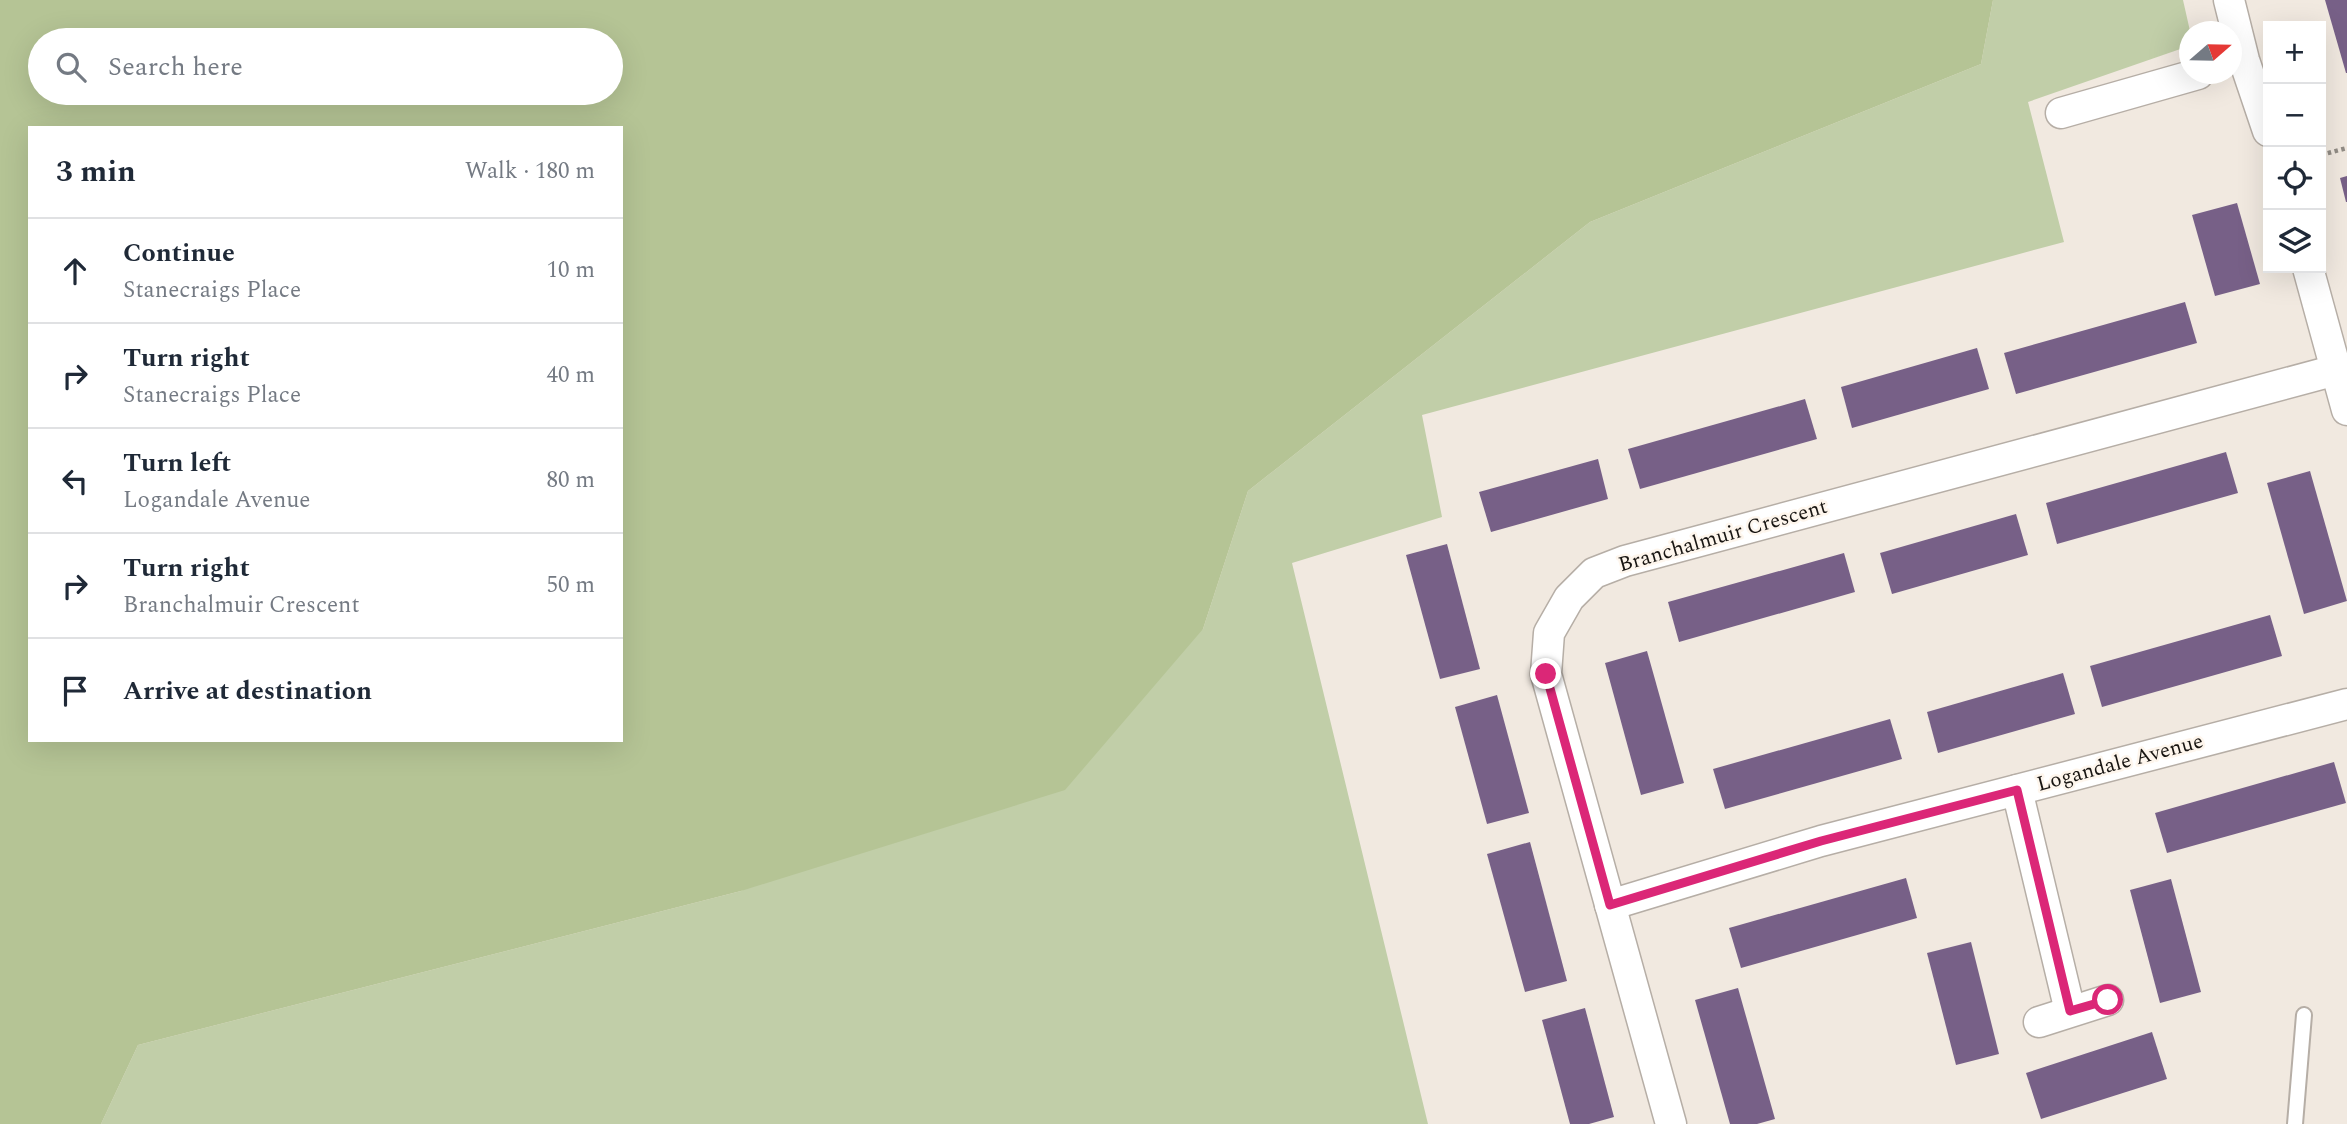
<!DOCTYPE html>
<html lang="en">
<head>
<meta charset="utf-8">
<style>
  body { margin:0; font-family:Spectral,serif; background:#f6f6f7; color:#1f2937 }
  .controls { position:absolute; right:21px; top:21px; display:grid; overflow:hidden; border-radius:0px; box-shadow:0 7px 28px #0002 }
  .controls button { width:63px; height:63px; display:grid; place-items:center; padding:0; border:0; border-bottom:2px solid #e0e1e3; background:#fff; color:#1f2937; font:35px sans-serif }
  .compass { position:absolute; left:2179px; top:21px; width:63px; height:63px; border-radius:50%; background:#fff; box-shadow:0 7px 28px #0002; rotate:70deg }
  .stop { position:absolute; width:21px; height:21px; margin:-16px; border:5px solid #db2777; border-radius:50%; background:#fff }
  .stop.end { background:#db2777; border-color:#fff; box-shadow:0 2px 7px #0008 }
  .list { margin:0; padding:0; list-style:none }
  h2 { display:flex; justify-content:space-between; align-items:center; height:91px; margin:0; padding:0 28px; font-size:30px }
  h2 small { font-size:23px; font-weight:400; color:#747a83 }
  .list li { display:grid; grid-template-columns:46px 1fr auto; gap:21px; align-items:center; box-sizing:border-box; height:105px; padding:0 28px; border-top:2px solid #e0e1e3 }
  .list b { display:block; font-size:26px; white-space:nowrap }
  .list p { margin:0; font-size:23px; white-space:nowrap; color:#747a83 }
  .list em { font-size:23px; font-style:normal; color:#747a83 }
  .icon { flex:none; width:38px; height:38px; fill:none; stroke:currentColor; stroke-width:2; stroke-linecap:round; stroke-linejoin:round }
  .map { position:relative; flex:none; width:2347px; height:1124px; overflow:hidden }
  .search { position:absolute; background:#fff; box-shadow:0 7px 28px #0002; left:28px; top:28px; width:595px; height:77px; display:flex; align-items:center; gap:18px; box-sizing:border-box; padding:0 24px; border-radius:38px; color:#747a83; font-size:26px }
  .panel { position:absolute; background:#fff; box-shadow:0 7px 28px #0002; left:28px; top:126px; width:595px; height:616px; border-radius:0px }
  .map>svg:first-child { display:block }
  .green { fill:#c1cea8 }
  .forest { fill:#b5c495; fill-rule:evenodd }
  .building { fill:#776087 }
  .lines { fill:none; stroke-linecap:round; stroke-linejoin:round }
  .service-casing { stroke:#b6aea6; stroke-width:18 }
  .minor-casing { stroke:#b6aea6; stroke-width:33 }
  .path { stroke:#918c85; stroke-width:4.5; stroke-dasharray:3.5 3.5; stroke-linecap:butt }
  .service { stroke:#fff; stroke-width:14 }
  .minor { stroke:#fff; stroke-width:30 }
  .route { stroke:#db2777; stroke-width:9 }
  .labels { text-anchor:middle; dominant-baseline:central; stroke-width:5; stroke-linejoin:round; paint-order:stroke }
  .street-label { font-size:21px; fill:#181512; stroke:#fef6ed }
</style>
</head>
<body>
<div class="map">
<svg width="2347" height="1124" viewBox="0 0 2347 1124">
  <rect width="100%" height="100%" fill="#f1e9e0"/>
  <polygon class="green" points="1993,0 2183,0 2190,31 2189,46 2028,102 2064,242 1422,415 1442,517 1292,563 1428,1124 101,1124 138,1045 741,891 1203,629 1248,491 1590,222 1981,64"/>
  <path class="forest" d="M0,0H1993L1981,64L1590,222L1248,491L1203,629L1065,790L741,891L138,1045L101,1124H0ZM40,40H611V93H40ZM30,128H621V740H30Z"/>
  <g class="building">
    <polygon points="2325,0 2347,0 2347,73 2346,73"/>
    <polygon points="2347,176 2347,202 2346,202 2340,178"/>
    <polygon points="2237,203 2260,284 2215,296 2192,215"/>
    <polygon points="2185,302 2197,343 2016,394 2004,353"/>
    <polygon points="1977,348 1989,389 1852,428 1841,387"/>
    <polygon points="1805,399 1817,439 1640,489 1628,449"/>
    <polygon points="2226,452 2238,493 2057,544 2046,503"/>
    <polygon points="1598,459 1608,499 1491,532 1479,492"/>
    <polygon points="2310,471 2347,601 2304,614 2267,483"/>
    <polygon points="2016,514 2028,555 1892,594 1880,553"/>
    <polygon points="1447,544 1480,669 1440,679 1406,555"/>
    <polygon points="1844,553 1855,592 1679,642 1668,602"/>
    <polygon points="2270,615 2282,656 2102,707 2090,666"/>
    <polygon points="1647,651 1684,783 1641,795 1605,663"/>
    <polygon points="2063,673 2075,714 1938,753 1927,712"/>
    <polygon points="1497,695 1529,813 1487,824 1455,707"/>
    <polygon points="1890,719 1902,759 1725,809 1713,769"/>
    <polygon points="2334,762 2346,803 2167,853 2155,813"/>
    <polygon points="1530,842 1567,981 1525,992 1487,854"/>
    <polygon points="1906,878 1917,918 1741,968 1729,928"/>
    <polygon points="2171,879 2201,992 2160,1003 2130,890"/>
    <polygon points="1971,942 1999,1054 1956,1065 1927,953"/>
    <polygon points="1738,988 1775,1119 1757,1124 1730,1124 1695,1000"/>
    <polygon points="1585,1008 1614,1117 1589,1124 1570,1124 1542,1020"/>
    <polygon points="2152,1032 2167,1079 2041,1119 2026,1073"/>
  </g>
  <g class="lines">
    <g class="service-casing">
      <polyline id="service" points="2295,1124 2304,1015"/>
    </g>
    <g class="minor-casing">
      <g id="minor">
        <polyline points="2229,0 2244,60 2268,131"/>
        <polyline points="2061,113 2198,74"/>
        <polyline points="2308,268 2347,410"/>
        <polyline points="2017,790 2070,1011"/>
        <polyline points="1610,905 1821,841 2347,704"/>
        <polyline points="2039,1022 2108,1000"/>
        <polyline points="1671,1124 1546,674 1549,633 1569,598 1594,573 1625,561 2336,370"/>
      </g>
    </g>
    <polyline class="path" points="2321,155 2347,148"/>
    <use href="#service" class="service"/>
    <use href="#minor" class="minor"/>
  </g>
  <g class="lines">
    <polyline class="route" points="1546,674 1610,905 1821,841 2017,790 2070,1011 2108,1000"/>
  </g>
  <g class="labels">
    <g class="street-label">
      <text transform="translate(1723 536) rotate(-16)">Branchalmuir Crescent</text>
      <text transform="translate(2120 763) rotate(-15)">Logandale Avenue</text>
    </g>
  </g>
</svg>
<div class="controls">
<button>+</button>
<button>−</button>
<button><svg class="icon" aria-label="locate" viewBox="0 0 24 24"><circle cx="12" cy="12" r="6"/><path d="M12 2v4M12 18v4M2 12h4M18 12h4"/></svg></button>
<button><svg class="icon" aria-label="layers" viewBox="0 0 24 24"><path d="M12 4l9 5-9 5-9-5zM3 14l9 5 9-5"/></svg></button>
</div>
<svg class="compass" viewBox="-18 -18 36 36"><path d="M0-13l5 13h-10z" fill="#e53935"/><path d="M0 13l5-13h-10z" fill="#747a83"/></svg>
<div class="stop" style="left:2108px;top:1000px"></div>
<div class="stop end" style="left:1546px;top:674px"></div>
<div class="search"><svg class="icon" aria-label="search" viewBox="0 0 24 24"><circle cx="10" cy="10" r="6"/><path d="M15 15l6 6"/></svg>Search here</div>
<section class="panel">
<h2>3 min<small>Walk · 180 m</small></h2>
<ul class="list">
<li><svg class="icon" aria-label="ahead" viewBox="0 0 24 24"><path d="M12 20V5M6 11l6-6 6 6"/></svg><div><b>Continue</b><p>Stanecraigs Place</p></div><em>10 m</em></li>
<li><svg class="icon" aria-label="right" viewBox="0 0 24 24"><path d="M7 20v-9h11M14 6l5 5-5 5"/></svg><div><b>Turn right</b><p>Stanecraigs Place</p></div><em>40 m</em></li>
<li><svg class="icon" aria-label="left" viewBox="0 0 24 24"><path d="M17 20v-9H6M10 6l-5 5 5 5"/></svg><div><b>Turn left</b><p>Logandale Avenue</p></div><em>80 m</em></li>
<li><svg class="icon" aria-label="right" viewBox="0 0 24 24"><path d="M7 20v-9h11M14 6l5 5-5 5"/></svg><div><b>Turn right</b><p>Branchalmuir Crescent</p></div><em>50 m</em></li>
<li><svg class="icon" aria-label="arrive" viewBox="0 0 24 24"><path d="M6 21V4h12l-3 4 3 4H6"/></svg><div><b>Arrive at destination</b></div></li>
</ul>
</section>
</div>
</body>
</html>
